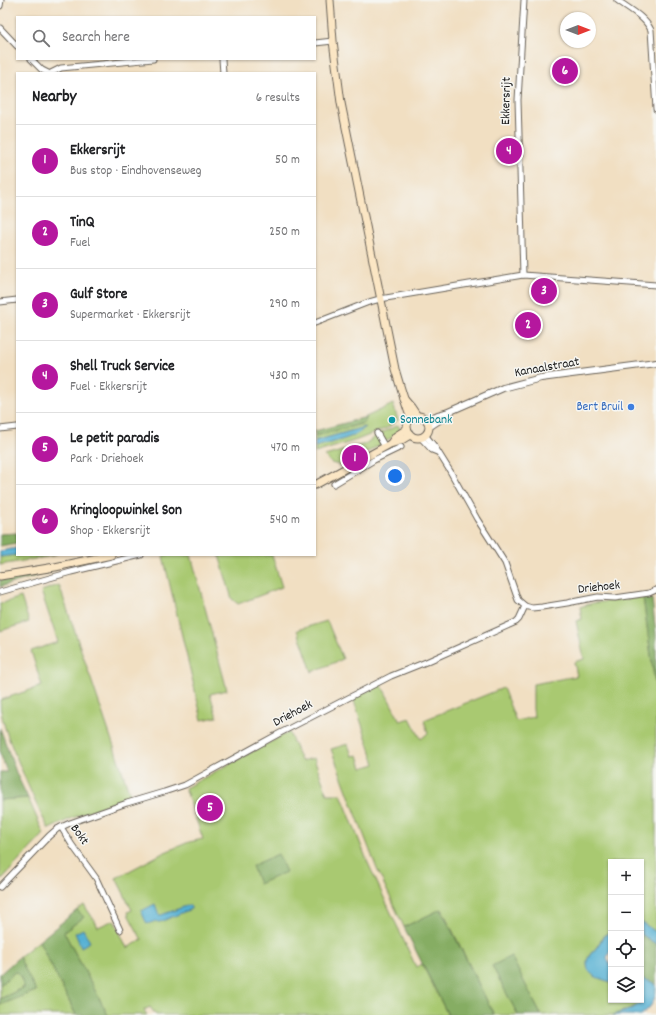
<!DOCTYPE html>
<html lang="en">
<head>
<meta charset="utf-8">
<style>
  body { margin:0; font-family:Dekko,sans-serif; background:#f6f6f6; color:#202124 }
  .controls { position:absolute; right:12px; bottom:12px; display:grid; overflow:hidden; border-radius:0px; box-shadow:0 1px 3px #0004 }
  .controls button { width:36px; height:36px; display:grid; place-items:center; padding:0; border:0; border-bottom:1px solid #e0e0e0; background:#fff; color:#202124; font:20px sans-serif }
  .compass { position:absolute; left:560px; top:12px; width:36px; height:36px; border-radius:50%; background:#fff; box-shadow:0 1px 3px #0004; rotate:90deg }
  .you { position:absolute; left:395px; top:476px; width:14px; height:14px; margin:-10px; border:3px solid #fff; border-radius:50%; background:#1a73e8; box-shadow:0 0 0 6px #1a73e833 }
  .badge { display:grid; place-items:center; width:26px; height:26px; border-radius:50%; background:#b5179e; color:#fff; font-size:13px; font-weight:700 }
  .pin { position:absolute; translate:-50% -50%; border:2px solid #fff; box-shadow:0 1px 4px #0006 }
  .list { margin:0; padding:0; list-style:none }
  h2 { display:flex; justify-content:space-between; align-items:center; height:52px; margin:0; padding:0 16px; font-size:17px }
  h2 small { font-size:13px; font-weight:400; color:#757577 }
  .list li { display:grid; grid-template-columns:26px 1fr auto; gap:12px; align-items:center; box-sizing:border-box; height:72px; padding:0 16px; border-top:1px solid #e0e0e0 }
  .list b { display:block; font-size:15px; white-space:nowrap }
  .list p { margin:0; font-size:13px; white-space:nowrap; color:#757577 }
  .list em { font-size:13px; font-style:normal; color:#757577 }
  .icon { flex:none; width:22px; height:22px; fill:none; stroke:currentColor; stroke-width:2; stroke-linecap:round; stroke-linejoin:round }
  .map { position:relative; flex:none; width:656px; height:1015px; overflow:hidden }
  .search { position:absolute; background:#fff; box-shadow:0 1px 3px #0004; left:16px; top:16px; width:300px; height:44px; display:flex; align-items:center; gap:10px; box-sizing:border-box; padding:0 14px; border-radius:0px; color:#757577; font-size:15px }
  .panel { position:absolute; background:#fff; box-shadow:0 1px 3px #0004; left:16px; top:72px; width:300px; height:484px; border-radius:0px }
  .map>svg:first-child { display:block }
  .green { fill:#a9c971; stroke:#627246 }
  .forest { fill:#86ad63; stroke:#516440 }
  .water { fill:#55b0d3; stroke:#386678 }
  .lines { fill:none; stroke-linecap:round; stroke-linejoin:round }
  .minor-casing { stroke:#676056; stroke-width:7 }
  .tertiary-casing { stroke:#676056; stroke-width:8 }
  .secondary-casing { stroke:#676056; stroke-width:9 }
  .minor { stroke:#fff; stroke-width:5 }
  .tertiary { stroke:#fff; stroke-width:6 }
  .secondary { stroke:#fbe6c4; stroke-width:7 }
  .shop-dot { fill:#3f7fe0; stroke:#f6f6f2; stroke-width:1.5 }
  .culture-dot { fill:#0f9aa8; stroke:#f6f6f2; stroke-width:1.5 }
  .labels { text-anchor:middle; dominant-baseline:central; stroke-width:3; stroke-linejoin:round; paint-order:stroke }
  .street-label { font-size:13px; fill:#1c1c1c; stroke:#f6f6f2 }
  .shop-label { font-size:13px; fill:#366cbe; stroke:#f6f6f2; text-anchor:end }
  .culture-label { font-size:13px; fill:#0d838f; stroke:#f6f6f2; text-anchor:start }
</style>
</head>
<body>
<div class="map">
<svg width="656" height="1015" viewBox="0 0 656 1015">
  <rect width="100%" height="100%" fill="#f6f6f2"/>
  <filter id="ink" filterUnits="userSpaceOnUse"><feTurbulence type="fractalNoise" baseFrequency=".025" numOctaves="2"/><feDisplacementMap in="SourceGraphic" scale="8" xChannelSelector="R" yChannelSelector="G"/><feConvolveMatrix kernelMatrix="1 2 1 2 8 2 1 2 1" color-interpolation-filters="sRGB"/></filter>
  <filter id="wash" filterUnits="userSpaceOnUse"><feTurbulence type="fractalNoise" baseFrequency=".012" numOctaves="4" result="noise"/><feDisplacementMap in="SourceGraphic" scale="16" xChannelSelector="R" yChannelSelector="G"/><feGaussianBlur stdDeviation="0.9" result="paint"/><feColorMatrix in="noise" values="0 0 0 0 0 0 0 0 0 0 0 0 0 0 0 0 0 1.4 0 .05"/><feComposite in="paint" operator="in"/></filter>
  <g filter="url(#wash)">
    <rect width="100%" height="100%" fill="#f1dfc2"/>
    <g class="green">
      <polygon points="393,404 398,420 387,428 357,440 315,453 315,447 353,436 364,427 315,441 315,436 354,426 364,423 366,419 366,417"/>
      <polygon points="398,425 400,429 402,429 394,436 363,455 362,454 354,458 355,460 343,466 331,463 325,456 365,444 380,433 384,432"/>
      <polygon points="17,555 57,555 0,565 0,557"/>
      <polygon points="165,555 191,555 227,690 210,694 217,717 202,720 163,556"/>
      <polygon points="219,555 272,555 282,587 238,604 232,599"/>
      <path d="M59,585L131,797C103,805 75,816 49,829C39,812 31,792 23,773C14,751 0,723 0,700L42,686L31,651L58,642L41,591Z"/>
      <polygon points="21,597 29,622 0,631 0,604"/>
      <path d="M643,597L656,692V932L641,922V862H611V931C601,937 602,939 596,948C593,951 589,954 588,959C587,962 587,966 588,969L599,978L611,982V1000H641L636,1006L613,1015H541L511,957L493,966L518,1015H494L442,909L404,927L377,869L331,749L348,744L352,756L358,755L362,768L375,764L353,698L381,684L400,721L410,718L421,739L428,733L424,720L503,688L516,721L534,717L533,709V684L577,676L574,662L584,659L576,621L582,619L580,607L593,603Z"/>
      <polygon points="327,621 343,659 312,672 303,645 297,630"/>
      <polygon points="289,732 301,761 314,758 327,794 341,794 368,863 416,967 422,964 448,1015 156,1015 150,1007 144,1010 147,1015 108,1015 64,932 84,917 77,910 84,905 95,921 98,927 114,920 127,948 142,940 129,916 128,912 132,910 116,878 165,852 189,842 203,839 185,788"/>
      <polygon points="28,798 44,834 0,881 0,800"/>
      <polygon points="39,941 76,1015 0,1015 0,1005 35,991 19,957"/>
      <path d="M15,972H18C21,977 23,983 23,988L0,999V985Z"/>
    </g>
    <g class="forest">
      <polygon points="366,417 366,419 364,423 354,426 315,436 315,431 345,423"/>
      <polygon points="17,533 17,543 0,546 0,534"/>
      <polygon points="49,572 6,585 0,587 0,580"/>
      <polygon points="648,596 652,599 656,634 656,692 643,597"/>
      <polygon points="0,728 17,775 28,798 0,800 0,772 7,772 0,753"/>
      <polygon points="278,854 286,872 259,884 252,866"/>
      <polygon points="441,909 494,1015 448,1015 404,927"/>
      <polygon points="77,910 84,917 64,932 108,1015 76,1015 39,941"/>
      <polygon points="641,934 656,944 656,986 655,984 641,978"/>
      <polygon points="511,956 541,1015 518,1015 492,966"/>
      <path d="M19,957L36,991L0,1005V999L23,988C23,983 21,975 17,972H15L0,985V974Z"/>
    </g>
    <g class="water">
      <path d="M365,427C358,438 328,443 315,447V441Z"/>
      <polygon points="17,548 17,555 0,557 0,551"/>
      <polygon points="155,904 159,915 161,915 189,905 191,907 191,909 160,922 158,922 156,921 147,924 141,911"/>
      <polygon points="641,922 656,932 656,944 641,934"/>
      <polygon points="83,929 90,942 81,947 75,933"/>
      <path d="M611,931V949L608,955L607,958L611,967V982C602,979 588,977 587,965C587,962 587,959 589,956C591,953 595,950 597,947C602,939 603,936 611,931Z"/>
      <path d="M641,978L652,982L656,986C656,1000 652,1007 641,1015H613C622,1012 640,1009 641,998C642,991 641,984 641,978Z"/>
    </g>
  </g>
  <g filter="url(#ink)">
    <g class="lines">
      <g class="minor-casing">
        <g id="minor">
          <path d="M617,0C629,9 644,16 651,30L656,109"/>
          <polyline points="0,6 1,0"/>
          <polyline points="0,28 17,46"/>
          <polyline points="315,43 333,41"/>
          <polyline points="31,59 42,70 48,73"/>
          <polyline points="222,59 223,73"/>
          <polyline points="51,73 61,68 153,59"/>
          <polyline points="523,275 518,100 524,0"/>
          <polyline points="0,302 17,300"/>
          <polyline points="315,323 369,302 380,299 523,275 656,285"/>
          <polyline points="0,429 17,427"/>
          <polyline points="377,433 385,447"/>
          <polyline points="426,436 435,447 450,471 477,519 505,563 518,600 525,606 532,608 542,607 567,603 598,597 615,598 649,593 656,590"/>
          <polyline points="421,438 432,450 437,452"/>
          <polyline points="334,484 374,460 401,447"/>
          <polyline points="0,592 71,572 141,555"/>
          <polyline points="61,827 72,845 96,878 120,930"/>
          <polyline points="0,887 49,836 57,829 70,823 127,803 164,792 185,785 282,732 391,676 426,662 516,622 519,619 525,606"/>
        </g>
      </g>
      <g class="tertiary-casing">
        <g id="tertiary">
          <polyline points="427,420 438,415 446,413 503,388 541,378 656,363"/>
          <polyline points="429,427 441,419 446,413"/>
        </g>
      </g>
      <g class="secondary-casing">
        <g id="secondary">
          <path d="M330,0L333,41L341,103L395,369C400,386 405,403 411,419"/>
          <polyline points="404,399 411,407 417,416"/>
          <circle cx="418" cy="427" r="11"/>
          <polyline points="391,443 396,436 407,429"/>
          <polyline points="315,485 390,444 400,441 410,435"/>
          <polyline points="0,576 55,567 111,555"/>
        </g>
      </g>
      <use href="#minor" class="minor"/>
      <use href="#tertiary" class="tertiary"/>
      <use href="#secondary" class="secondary"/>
    </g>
  </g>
  <circle class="shop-dot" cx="631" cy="407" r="4"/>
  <circle class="culture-dot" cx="392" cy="420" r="4"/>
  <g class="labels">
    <g class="street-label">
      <text transform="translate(507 101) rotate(-89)">Ekkersrijt</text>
      <text transform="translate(547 368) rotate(-10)">Kanaalstraat</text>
      <text transform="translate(599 588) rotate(-6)">Driehoek</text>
      <text transform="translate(293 714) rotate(-28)">Driehoek</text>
      <text transform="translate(79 835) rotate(55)">Bokt</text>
    </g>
    <g class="shop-label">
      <text x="623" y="407">Bert Bruil</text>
    </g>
    <g class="culture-label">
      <text x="400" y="420">Sonnebank</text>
    </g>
  </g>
</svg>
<div class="controls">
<button>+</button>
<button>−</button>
<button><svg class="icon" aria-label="locate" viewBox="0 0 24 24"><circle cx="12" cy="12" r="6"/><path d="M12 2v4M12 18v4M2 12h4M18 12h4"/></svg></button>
<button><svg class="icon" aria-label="layers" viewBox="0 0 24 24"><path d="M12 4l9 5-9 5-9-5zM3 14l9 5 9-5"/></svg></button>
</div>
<svg class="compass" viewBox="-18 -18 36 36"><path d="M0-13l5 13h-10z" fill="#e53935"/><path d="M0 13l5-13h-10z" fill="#757577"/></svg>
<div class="you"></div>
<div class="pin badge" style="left:355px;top:458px">1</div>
<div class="pin badge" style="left:528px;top:325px">2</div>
<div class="pin badge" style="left:544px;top:291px">3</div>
<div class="pin badge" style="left:509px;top:151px">4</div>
<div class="pin badge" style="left:210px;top:808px">5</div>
<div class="pin badge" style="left:565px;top:71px">6</div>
<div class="search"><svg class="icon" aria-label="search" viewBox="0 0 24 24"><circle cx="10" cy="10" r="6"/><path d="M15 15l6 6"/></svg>Search here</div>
<section class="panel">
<h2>Nearby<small>6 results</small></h2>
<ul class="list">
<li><span class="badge">1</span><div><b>Ekkersrijt</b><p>Bus stop · Eindhovenseweg</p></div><em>50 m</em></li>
<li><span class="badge">2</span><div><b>TinQ</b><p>Fuel</p></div><em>250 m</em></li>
<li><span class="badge">3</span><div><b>Gulf Store</b><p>Supermarket · Ekkersrijt</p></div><em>290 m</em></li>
<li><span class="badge">4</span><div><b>Shell Truck Service</b><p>Fuel · Ekkersrijt</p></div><em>430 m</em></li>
<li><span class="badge">5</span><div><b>Le petit paradis</b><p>Park · Driehoek</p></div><em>470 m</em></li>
<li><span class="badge">6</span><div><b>Kringloopwinkel Son</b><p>Shop · Ekkersrijt</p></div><em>540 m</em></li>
</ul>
</section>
</div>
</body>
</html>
